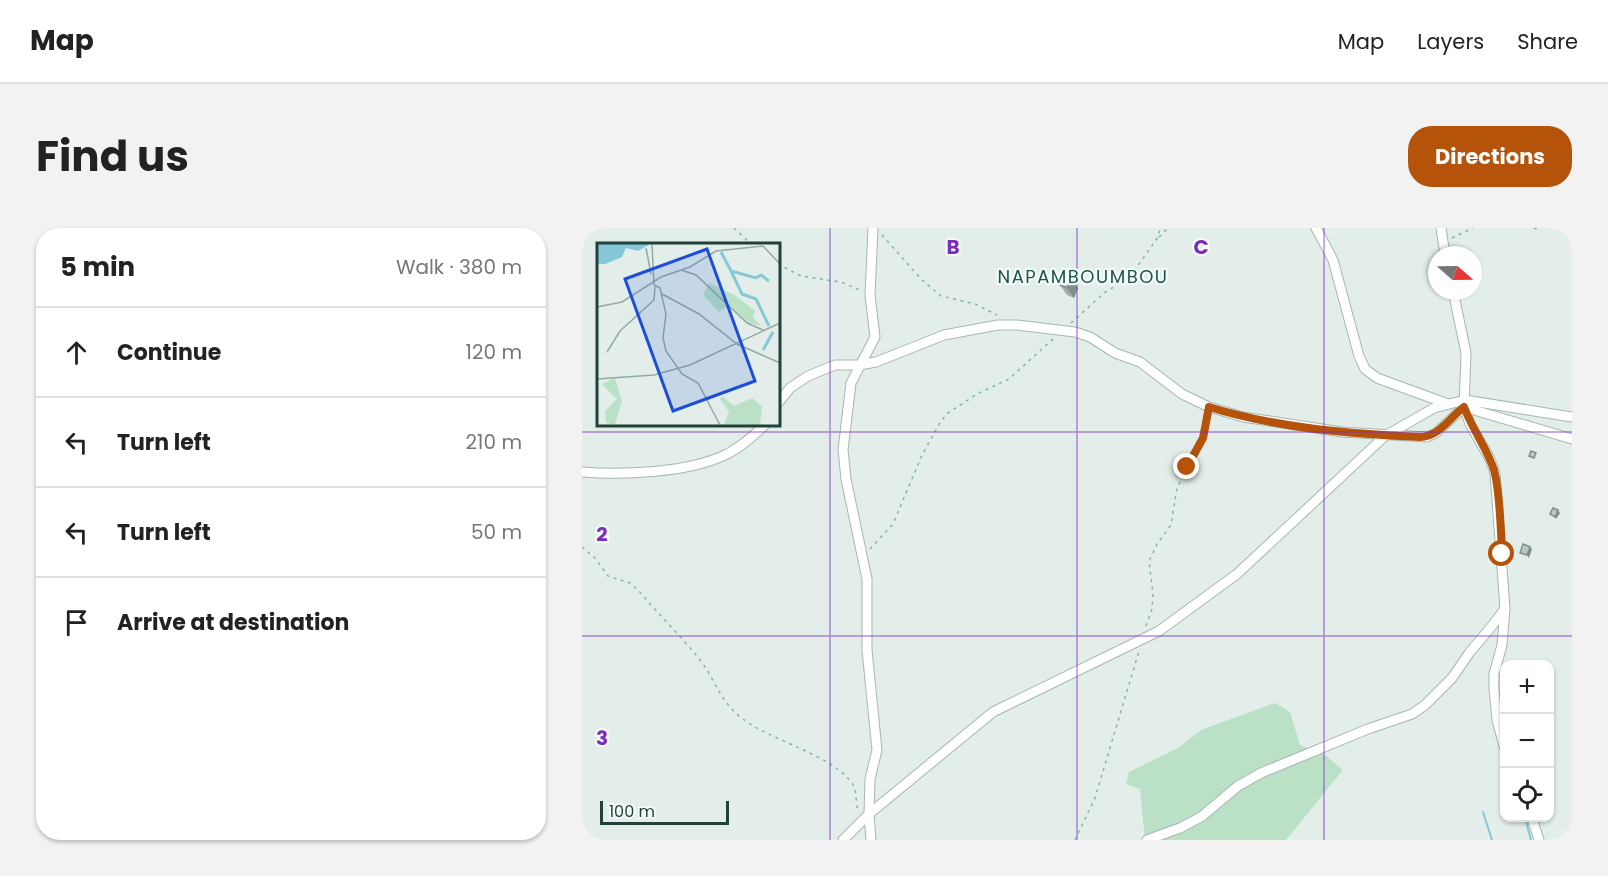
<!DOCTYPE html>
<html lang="en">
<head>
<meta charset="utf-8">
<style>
  body { margin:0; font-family:Poppins,sans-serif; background:#f2f2f2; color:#222 }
  .controls { position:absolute; right:18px; bottom:18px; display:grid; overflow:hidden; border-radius:12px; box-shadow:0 2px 4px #0004 }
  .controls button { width:54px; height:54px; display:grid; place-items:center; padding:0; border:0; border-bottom:2px solid #e0e0e0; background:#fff; color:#222; font:30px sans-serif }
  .compass { position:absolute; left:846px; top:18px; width:54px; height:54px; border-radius:50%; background:#fff; box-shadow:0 2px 4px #0004; rotate:110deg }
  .scale { position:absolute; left:18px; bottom:15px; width:129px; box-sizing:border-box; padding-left:6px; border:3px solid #21413a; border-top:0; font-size:16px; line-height:21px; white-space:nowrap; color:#21413a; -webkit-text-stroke:4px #f4faf7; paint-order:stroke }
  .stop { position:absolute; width:18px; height:18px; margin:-14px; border:4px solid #b45309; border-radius:50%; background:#fff }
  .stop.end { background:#b45309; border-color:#fff; box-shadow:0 2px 6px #0008 }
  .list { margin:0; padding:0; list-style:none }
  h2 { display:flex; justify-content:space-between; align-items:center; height:78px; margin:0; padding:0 24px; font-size:26px }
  h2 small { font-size:20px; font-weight:400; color:#767676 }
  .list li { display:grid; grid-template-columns:39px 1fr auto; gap:18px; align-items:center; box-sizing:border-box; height:90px; padding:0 24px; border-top:2px solid #e0e0e0 }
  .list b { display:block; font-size:22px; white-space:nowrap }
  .list em { font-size:20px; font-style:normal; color:#767676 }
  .icon { flex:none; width:33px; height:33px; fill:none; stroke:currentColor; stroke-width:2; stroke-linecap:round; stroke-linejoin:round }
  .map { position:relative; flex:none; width:990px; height:612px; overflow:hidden; border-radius:24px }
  header { display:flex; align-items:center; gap:36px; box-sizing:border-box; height:84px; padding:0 30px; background:#fff; border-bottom:2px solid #e0e0e0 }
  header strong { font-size:28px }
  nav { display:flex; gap:33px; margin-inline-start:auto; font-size:21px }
  .intro { display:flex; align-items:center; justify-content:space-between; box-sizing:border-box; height:144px; padding:0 36px }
  h1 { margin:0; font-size:42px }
  .button { padding:15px 27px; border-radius:24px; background:#b45309; color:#fff; font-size:21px; font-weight:700 }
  main { display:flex; gap:36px; padding:0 36px }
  aside { flex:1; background:#fff; border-radius:24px; box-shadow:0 2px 4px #0004 }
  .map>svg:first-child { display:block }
  .green { fill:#bae1c6 }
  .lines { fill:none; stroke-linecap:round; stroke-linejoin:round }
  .stream { stroke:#86c7d8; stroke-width:2 }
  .minor-casing { stroke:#a5b7b2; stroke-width:11 }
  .path { stroke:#81b4a7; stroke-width:1.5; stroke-dasharray:3 4.5; stroke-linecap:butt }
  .minor { stroke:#fff; stroke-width:9 }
  .wall { fill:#9eada8 }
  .shaded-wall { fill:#818d88 }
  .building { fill:#b8c9c3; stroke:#818d88; stroke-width:1.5 }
  .route { stroke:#b45309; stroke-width:8 }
  .grid { fill:none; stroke:#7b2cbf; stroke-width:1.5; stroke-opacity:0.55 }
  .labels { text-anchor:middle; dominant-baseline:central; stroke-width:4.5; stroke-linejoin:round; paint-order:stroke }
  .quarter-label { font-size:18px; letter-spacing:1.5px; fill:#1b554a; stroke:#f4faf7 }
  .inset-river { fill:none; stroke:#86c7d8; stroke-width:3 }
  .inset-road { fill:none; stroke:#95a9a4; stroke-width:1.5 }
  .view { fill:#1d4ed8; fill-opacity:0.15; stroke:#1d4ed8; stroke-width:3 }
  .inset-edge { fill:none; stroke:#21413a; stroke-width:3 }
  .grid-label { font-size:20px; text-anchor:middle; font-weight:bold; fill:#7b2cbf; stroke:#f4faf7; stroke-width:4.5; stroke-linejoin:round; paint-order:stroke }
</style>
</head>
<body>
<header>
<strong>Map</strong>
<nav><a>Map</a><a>Layers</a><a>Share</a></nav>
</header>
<div class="intro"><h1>Find us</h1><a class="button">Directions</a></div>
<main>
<aside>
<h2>5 min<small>Walk · 380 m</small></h2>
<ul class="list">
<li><svg class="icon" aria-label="ahead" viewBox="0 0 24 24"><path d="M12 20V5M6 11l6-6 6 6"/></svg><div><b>Continue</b></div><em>120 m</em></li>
<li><svg class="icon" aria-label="left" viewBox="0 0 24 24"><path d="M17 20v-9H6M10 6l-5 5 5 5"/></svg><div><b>Turn left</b></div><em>210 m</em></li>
<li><svg class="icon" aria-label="left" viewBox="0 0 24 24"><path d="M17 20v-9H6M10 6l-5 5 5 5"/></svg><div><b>Turn left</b></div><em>50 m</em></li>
<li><svg class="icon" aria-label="arrive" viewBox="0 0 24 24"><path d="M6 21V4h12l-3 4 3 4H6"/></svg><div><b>Arrive at destination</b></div></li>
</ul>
</aside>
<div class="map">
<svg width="990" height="612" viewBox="0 0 990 612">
  <rect width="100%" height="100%" fill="#e3eeea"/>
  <polygon class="green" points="693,475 708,484 718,517 742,526 761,542 704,612 563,612 558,561 544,556 547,544 596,520 619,502"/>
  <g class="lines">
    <g class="stream">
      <polyline points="901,584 910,612"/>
      <polyline points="943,590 949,612"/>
    </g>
    <g class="minor-casing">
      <g id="minor">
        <polyline points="734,0 751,32 777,128 783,141 795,150 866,176"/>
        <polyline points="859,0 863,27"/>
        <polyline points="871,63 884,125 882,179 888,196 908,231 913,245 923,381 920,417 912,446 912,461 915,492 922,518"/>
        <polyline points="196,175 208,160 226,148 253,137 277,137 294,134 362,107 416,97 435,97 493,104 508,109 533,125 558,134 600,166 627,179 661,189 760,204 845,209 854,205 882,179 990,211"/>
        <path d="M0,244C41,247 105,245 143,227C158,220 172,207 184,196"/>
        <polyline points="950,590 957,612"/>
        <polyline points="261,612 287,586 411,484 577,403 655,346 803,208 852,180 883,172 990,189"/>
        <polyline points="289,612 287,586 288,551 295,522 285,422 285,351 264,251 261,222 269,155 293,109 288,67 291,0"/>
        <polyline points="565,612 598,600 619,589 656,558 679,545 786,501 830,486 843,477 870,450 888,424 910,398 922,382"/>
      </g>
    </g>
    <g class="path">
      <polyline points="152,0 169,16"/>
      <polyline points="952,0 957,2"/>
      <polyline points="300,7 340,52 359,68 393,76 415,87"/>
      <polyline points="577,9 586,0"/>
      <polyline points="870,10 891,0"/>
      <polyline points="196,36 219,48 259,54 280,63"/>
      <polyline points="489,95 522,65 548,49 576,9 578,0"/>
      <path d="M0,319L13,330L26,348L48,355L57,363C76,386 99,408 118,432C135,454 137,473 161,491C189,513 254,528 271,557C275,565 274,576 276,584"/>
      <polyline points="288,321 311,296 340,227 359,193 366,185 395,166 427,151 472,110"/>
      <polyline points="564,398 570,381 571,366 567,333 575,316 589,297 595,260 621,210 626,188"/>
      <polyline points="493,612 513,570 557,423"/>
    </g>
    <use href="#minor" class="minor"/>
  </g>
  <polygon class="wall" points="478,57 496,60 492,70 485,67"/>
  <g class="shaded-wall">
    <polygon points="489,50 496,60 492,70 485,60"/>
    <polygon points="976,282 978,285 974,291 973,289"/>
    <polygon points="948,319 950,321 947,330 945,327"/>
  </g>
  <g class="building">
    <polygon points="482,47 489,50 485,60 478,57"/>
    <polygon points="949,223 954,225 952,230 947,228"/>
    <polygon points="971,280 976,282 973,289 968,286"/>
    <polygon points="941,316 948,319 945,327 938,325"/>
  </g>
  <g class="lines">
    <path class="route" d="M605,239L621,210L627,179C695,200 768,206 838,209C857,209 868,189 882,179C890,201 905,220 912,242C918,263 919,304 920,326"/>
  </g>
  <path class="grid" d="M248,0V612M495,0V612M742,0V612M0,204H990M0,408H990"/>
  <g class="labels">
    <g class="quarter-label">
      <text x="501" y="48">NAPAMBOUMBOU</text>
    </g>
  </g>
  <g transform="translate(15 15)">
    <rect width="183" height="183" fill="#e3eeea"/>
    <path d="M112,40L138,52L158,68L156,74L164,83L149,79L131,63L122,69L106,52ZM18,135L25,158L18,181L14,182L9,179L8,168L20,156L5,141ZM125,153L137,163L155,155L165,163L163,182H127L132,169L123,156Z" fill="#bae1c6"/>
    <path d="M0,1H53L41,8L29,5L25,14L8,21H0Z" fill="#86c7d8"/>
    <path class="inset-river" d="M124,9L134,28L159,35L164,32L172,38M134,28L145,51L159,56L172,83M166,107L176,89"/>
    <path class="inset-road" d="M55,1L57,42L63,45L69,71L66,95L69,108L85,131L101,140L123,182M49,5L54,31M84,27L99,32L150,80L166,87M65,51L102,71L140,101L183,120M0,64L25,59L64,34L93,24L119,8L166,3L183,21M10,109L23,88L57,57L58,44M0,136L57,132L93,122L183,80"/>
    <path class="view" d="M110,6L158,138L76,168L28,36Z"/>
    <rect width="183" height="183" class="inset-edge"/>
  </g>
  <g class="grid-label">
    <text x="371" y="26">B</text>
    <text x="619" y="26">C</text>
    <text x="20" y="313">2</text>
    <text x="20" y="517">3</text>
  </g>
</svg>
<div class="controls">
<button>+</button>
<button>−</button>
<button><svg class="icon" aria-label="locate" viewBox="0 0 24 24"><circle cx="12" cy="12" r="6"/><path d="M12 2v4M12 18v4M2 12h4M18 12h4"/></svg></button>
</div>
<svg class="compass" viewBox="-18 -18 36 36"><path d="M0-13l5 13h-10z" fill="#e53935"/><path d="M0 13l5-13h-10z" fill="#767676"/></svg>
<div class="scale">100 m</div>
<div class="stop" style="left:920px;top:326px"></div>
<div class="stop end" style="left:605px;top:239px"></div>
</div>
</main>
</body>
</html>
